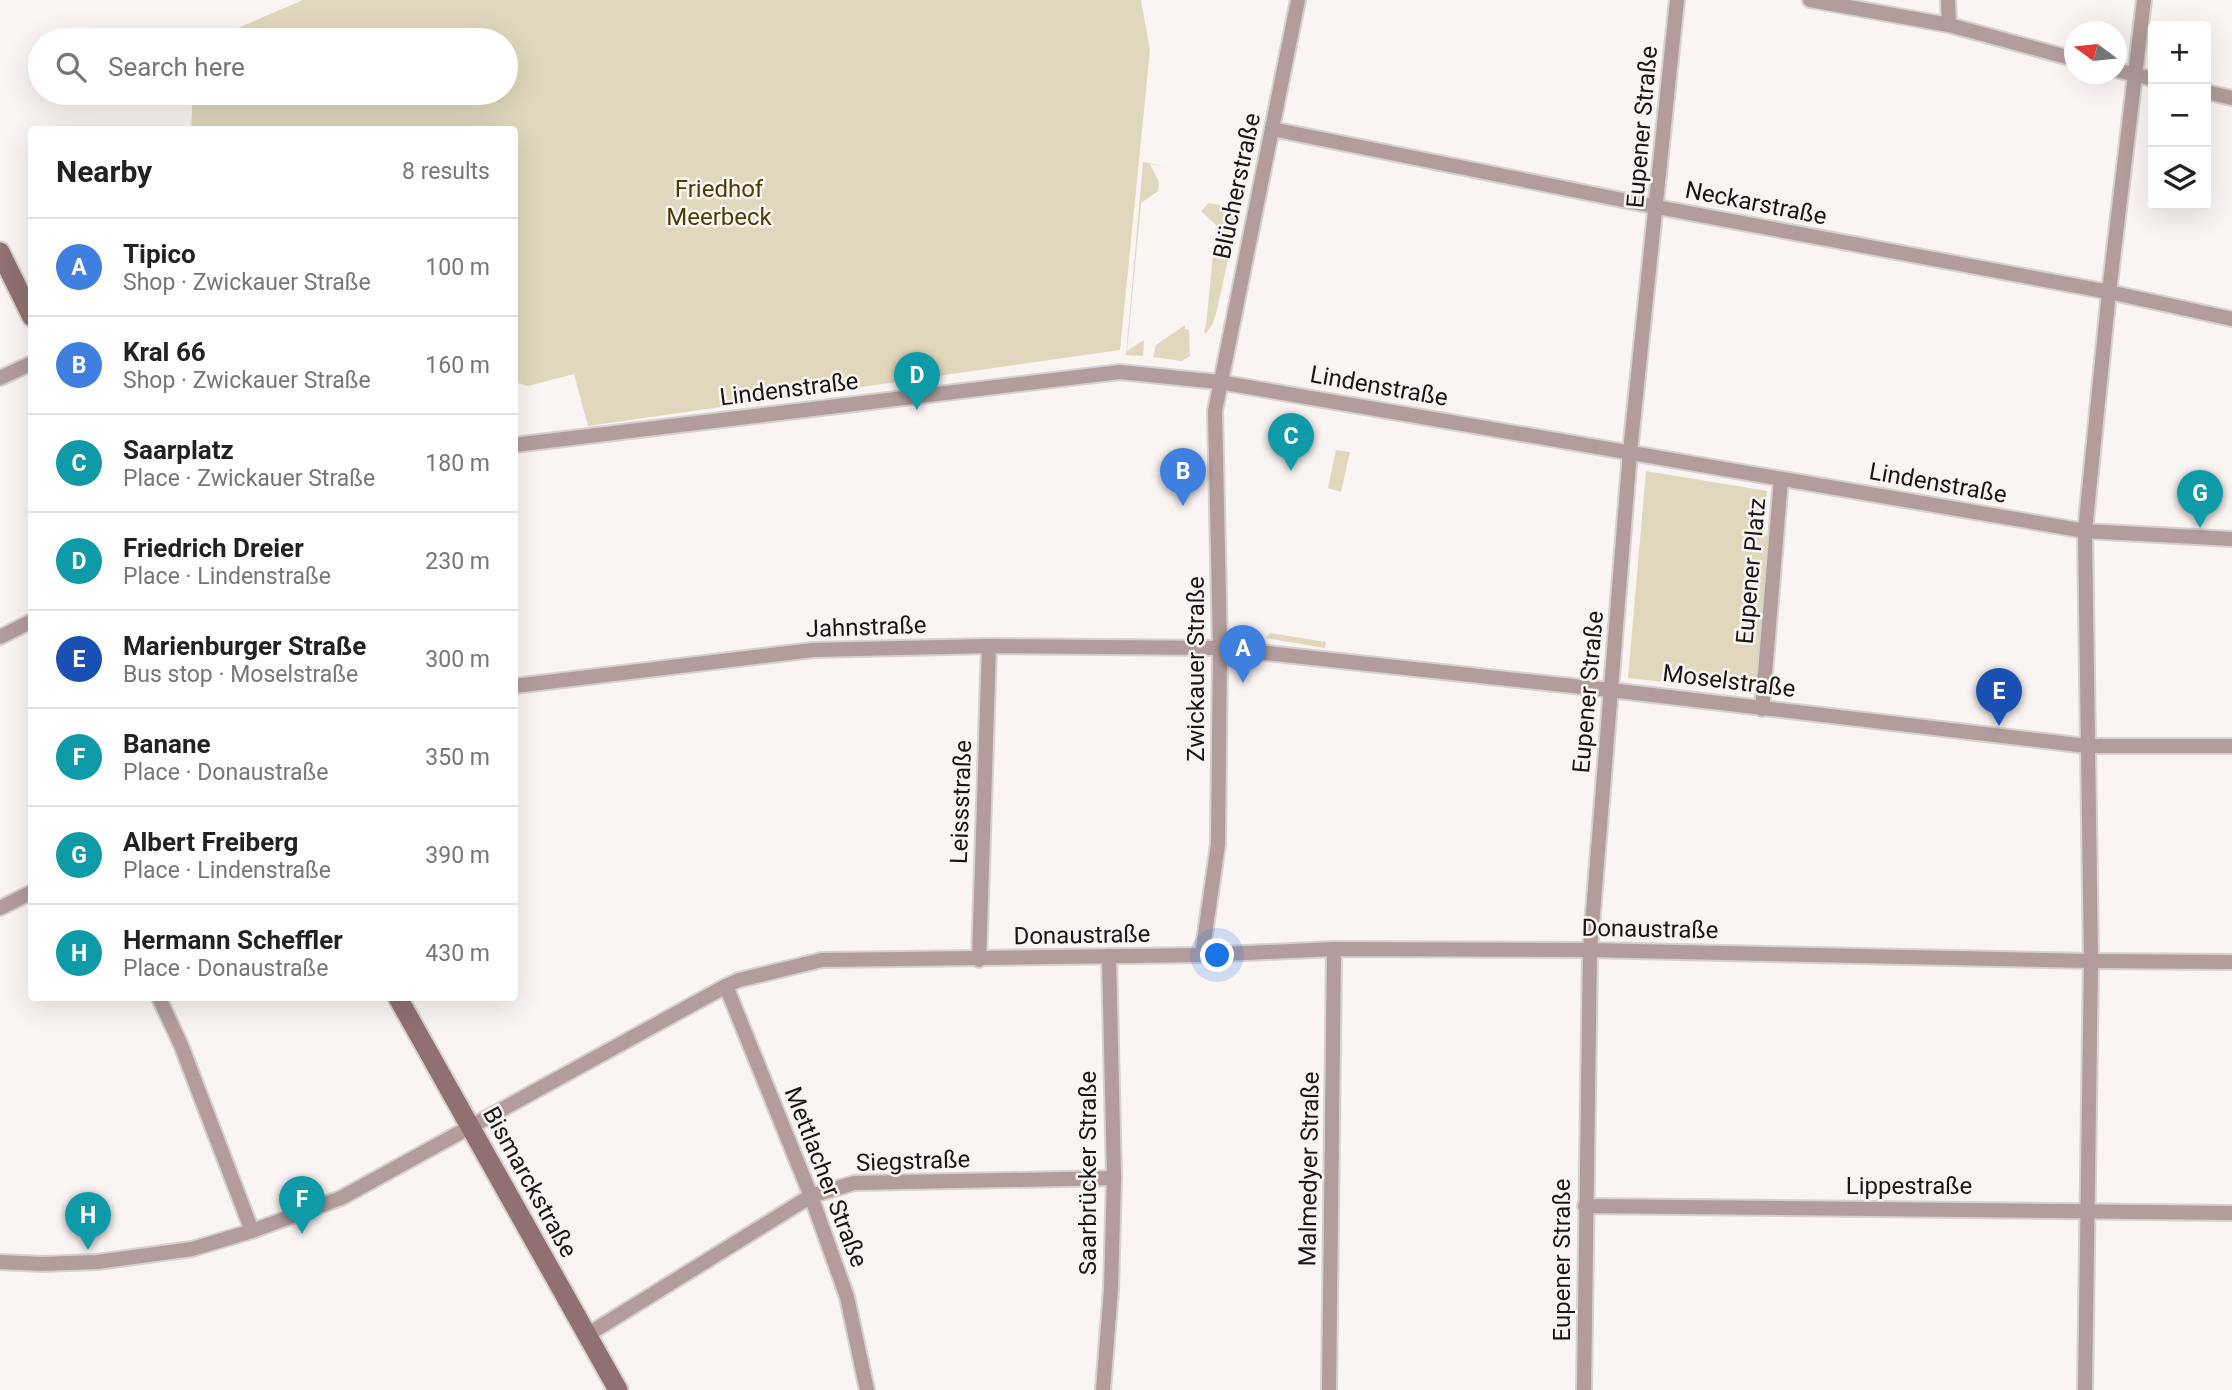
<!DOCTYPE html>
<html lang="en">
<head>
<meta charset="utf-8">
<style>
  body { margin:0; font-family:Roboto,sans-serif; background:#f2f2f2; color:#222 }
  .controls { position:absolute; right:21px; top:21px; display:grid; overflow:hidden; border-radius:7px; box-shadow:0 7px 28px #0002 }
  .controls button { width:63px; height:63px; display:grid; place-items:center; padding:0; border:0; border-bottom:2px solid #e0e0e0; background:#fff; color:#222; font:35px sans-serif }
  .compass { position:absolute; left:2064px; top:21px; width:63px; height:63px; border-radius:50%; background:#fff; box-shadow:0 7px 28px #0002; rotate:285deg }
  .you { position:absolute; left:1218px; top:956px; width:24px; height:24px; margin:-18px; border:5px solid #fff; border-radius:50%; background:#1a73e8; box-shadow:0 0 0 10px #1a73e833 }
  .badge { display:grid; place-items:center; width:46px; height:46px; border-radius:50%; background:#b45309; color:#fff; font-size:23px; font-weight:700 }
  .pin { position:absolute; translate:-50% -58px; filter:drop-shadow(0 2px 4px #0008) }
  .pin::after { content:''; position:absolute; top:37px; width:24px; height:21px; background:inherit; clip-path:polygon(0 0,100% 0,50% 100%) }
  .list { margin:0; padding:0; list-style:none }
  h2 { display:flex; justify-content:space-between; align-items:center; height:91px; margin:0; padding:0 28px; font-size:30px }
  h2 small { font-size:23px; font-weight:400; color:#767676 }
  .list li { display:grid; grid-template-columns:46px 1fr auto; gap:21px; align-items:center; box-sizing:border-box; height:98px; padding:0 28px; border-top:2px solid #e0e0e0 }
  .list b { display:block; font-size:26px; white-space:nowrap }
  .list p { margin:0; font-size:23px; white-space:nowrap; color:#767676 }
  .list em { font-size:23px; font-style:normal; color:#767676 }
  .icon { flex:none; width:38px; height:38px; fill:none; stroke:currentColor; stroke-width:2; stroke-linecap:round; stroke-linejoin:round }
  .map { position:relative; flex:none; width:2232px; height:1390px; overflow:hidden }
  .search { position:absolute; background:#fff; box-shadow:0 7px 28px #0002; left:28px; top:28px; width:490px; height:77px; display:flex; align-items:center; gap:18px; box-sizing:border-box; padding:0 24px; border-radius:38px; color:#767676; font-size:26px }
  .panel { position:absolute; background:#fff; box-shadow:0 7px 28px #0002; left:28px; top:126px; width:490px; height:875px; border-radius:7px }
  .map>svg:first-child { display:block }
  .green { fill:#e1d7bc }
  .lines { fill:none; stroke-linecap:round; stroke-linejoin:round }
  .minor-casing { stroke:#d6d1cf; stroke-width:18 }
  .secondary-casing { stroke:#d6d1cf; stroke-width:23 }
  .minor { stroke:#b29c9c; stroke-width:14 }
  .secondary { stroke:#907071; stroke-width:19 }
  .labels { text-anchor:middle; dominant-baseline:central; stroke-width:5; stroke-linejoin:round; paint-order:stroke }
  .street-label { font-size:24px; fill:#191716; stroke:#faf4f2 }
  .park-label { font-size:24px; fill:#4e3c06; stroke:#faf4f2 }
</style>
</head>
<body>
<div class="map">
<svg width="2232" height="1390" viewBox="0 0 2232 1390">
  <rect width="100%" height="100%" fill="#faf4f2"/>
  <g class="green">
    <polygon points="303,0 1141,0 1150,50 1120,350 588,426 574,374 528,386 515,382 514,130 191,129 193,93 506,93 506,40 210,40"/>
    <polygon points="1143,162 1168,167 1150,164 1159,182 1158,191 1141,203 1127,351 1144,340 1143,356 1126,355"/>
    <polygon points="1209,203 1239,208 1217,310 1213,323 1206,334 1204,331 1206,326 1216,225 1201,211"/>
    <polygon points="1185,325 1185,329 1189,330 1190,356 1182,361 1153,357 1156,345"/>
    <polygon points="1336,450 1350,452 1341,492 1328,488"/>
    <polygon points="1646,471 1767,491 1763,535 1770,536 1758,684 1743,683 1742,691 1747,691 1628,678"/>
    <polygon points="1270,633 1326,642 1325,648 1266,638"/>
  </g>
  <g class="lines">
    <g class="minor-casing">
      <g id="minor">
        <polyline points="1810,0 1949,25 2074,59"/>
        <polyline points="1948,0 1949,25"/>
        <polyline points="2116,70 2153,79"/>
        <polyline points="2206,92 2232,98"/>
        <polyline points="1272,129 1657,207 2109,292 2232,319"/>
        <polyline points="0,378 32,363"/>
        <polyline points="514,445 1120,372 1219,382 2085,531 2232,539"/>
        <polyline points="0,637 32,621"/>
        <polyline points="514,686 813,650 989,646 1220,648 1610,690 2087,746 2232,746"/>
        <polyline points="1762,709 1781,479"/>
        <polyline points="0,908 32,892"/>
        <polyline points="1202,955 1218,844 1220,648 1215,411 1298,0"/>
        <polyline points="979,960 989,646"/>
        <polyline points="726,986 811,1196 847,1297 867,1390"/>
        <polyline points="159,998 181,1045 252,1231"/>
        <polyline points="1585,1206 2232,1213"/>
        <polyline points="0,1262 42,1264 97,1262 192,1249 252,1231 341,1198 726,986 739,980 822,960 1202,955 1334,949 1590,950 2091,961 2232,962"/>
        <polyline points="587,1335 811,1196 854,1183 1114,1178"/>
        <polyline points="1103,1390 1111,1289 1114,1178 1109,956"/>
        <polyline points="1329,1390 1334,949"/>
        <polyline points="1584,1390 1590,950 1630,452 1677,0"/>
        <polyline points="2085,1390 2091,961 2085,531 2109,292 2144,0"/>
      </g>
    </g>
    <g class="secondary-casing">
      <g id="secondary">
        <polyline points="0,252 32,317"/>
        <polyline points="398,998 618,1390"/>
      </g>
    </g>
    <use href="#minor" class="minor"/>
    <use href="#secondary" class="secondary"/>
  </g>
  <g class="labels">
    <g class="street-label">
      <text transform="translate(1642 127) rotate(-85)">Eupener Straße</text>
      <text transform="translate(1237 186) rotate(-78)">Blücherstraße</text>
      <text transform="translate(1756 203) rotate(11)">Neckarstraße</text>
      <text transform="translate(1379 386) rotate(10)">Lindenstraße</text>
      <text transform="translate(789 389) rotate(-7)">Lindenstraße</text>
      <text transform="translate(1938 483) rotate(10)">Lindenstraße</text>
      <text transform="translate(1751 571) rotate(-85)">Eupener Platz</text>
      <text transform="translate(866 627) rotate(-2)">Jahnstraße</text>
      <text transform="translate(1196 669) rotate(-90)">Zwickauer Straße</text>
      <text transform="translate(1729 681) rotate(7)">Moselstraße</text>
      <text transform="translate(1588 692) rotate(-85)">Eupener Straße</text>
      <text transform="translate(961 802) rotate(-88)">Leissstraße</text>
      <text transform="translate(1650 929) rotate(1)">Donaustraße</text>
      <text transform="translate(1082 935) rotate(-1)">Donaustraße</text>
      <text transform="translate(913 1161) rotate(-2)">Siegstraße</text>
      <text transform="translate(1309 1169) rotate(-89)">Malmedyer Straße</text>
      <text transform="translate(1088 1173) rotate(-90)">Saarbrücker Straße</text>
      <text transform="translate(826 1177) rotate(69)">Mettlacher Straße</text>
      <text transform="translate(530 1182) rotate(61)">Bismarckstraße</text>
      <text x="1909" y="1186">Lippestraße</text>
      <text transform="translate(1562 1260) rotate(-90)">Eupener Straße</text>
    </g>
    <g class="park-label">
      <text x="719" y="189">Friedhof<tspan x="719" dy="28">Meerbeck</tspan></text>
    </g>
  </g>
</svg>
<div class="controls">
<button>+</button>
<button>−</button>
<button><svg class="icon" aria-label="layers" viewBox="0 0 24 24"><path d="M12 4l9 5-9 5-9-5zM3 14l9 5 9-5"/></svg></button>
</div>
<svg class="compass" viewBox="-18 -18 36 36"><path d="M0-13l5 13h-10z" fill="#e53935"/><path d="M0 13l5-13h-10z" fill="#767676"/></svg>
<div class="you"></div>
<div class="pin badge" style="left:1243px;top:683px;background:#3f7fe0">A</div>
<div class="pin badge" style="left:1183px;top:506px;background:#3f7fe0">B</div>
<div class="pin badge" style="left:1291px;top:471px;background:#0f9aa8">C</div>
<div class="pin badge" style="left:917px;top:410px;background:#0f9aa8">D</div>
<div class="pin badge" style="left:1999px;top:726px;background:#1a4fb4">E</div>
<div class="pin badge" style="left:302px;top:1234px;background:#0f9aa8">F</div>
<div class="pin badge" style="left:2200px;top:528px;background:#0f9aa8">G</div>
<div class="pin badge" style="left:88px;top:1250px;background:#0f9aa8">H</div>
<div class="search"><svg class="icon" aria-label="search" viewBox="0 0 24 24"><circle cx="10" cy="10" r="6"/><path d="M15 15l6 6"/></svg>Search here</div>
<section class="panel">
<h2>Nearby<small>8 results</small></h2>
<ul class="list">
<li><span class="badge" style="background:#3f7fe0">A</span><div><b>Tipico</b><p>Shop · Zwickauer Straße</p></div><em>100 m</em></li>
<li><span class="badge" style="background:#3f7fe0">B</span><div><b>Kral 66</b><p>Shop · Zwickauer Straße</p></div><em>160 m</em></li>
<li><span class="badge" style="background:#0f9aa8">C</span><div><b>Saarplatz</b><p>Place · Zwickauer Straße</p></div><em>180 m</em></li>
<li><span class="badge" style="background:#0f9aa8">D</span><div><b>Friedrich Dreier</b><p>Place · Lindenstraße</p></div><em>230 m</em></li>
<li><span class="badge" style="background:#1a4fb4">E</span><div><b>Marienburger Straße</b><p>Bus stop · Moselstraße</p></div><em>300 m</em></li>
<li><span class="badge" style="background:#0f9aa8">F</span><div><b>Banane</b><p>Place · Donaustraße</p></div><em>350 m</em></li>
<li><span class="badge" style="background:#0f9aa8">G</span><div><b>Albert Freiberg</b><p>Place · Lindenstraße</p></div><em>390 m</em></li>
<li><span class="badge" style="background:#0f9aa8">H</span><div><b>Hermann Scheffler</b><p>Place · Donaustraße</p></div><em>430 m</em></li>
</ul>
</section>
</div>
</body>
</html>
